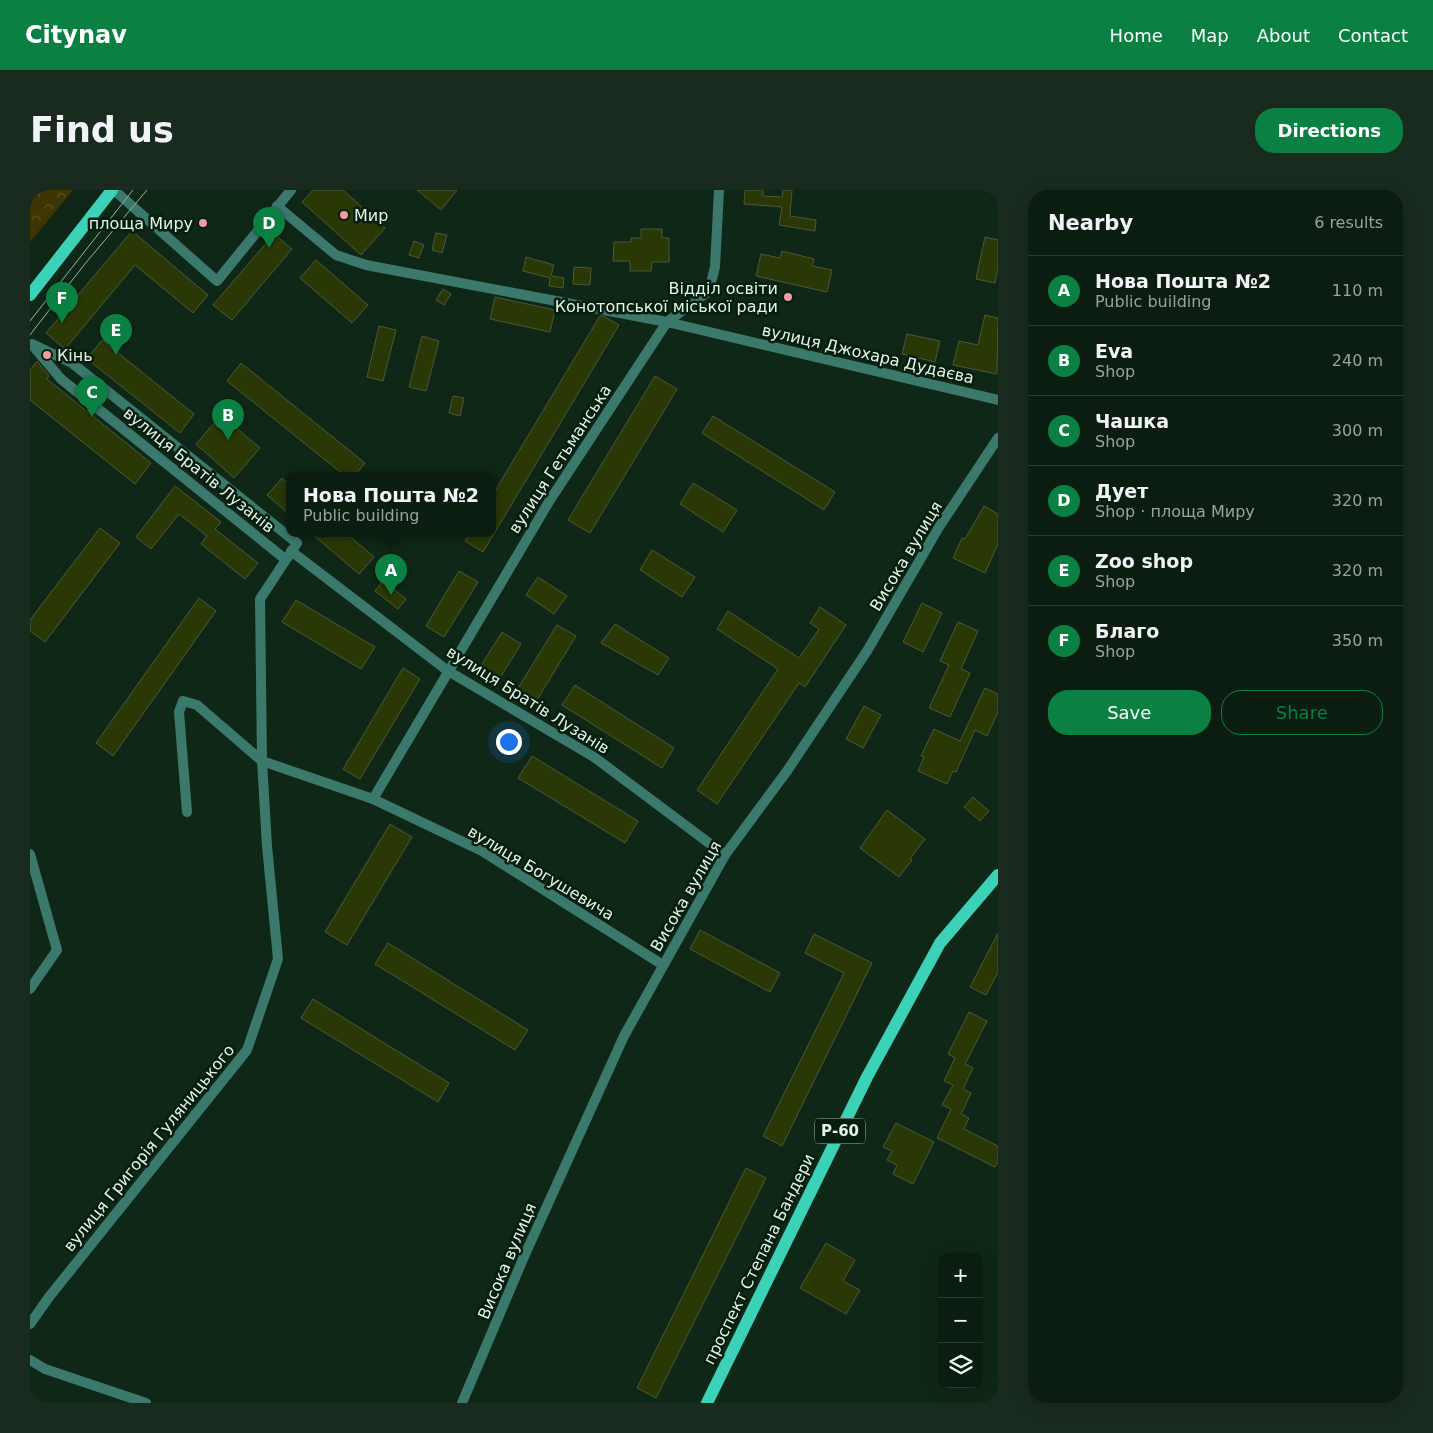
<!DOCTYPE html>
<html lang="en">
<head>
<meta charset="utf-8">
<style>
  body { margin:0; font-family:"DejaVu Sans",sans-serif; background:#192a1e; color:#f1f3f6 }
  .controls { position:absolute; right:15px; bottom:15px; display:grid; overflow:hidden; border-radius:10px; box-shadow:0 5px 20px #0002 }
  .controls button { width:45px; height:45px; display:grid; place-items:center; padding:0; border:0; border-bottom:1px solid #2b3b30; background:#0b1d10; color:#f1f3f6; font:25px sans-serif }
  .you { position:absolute; left:478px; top:551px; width:18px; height:18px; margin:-12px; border:4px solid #fff; border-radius:50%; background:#1a73e8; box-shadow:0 0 0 8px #1a73e833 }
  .badge { display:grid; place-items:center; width:32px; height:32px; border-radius:50%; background:#0b8043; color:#fff; font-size:16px; font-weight:700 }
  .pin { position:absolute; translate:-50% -41px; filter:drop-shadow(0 1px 2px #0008) }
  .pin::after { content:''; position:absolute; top:26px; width:18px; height:15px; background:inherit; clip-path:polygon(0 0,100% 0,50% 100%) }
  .popup { position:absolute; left:256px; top:282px; width:210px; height:65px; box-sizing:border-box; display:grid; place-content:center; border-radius:10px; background:#0b1d10; filter:drop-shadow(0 1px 4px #0005); font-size:16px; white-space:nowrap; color:#9aa29f }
  .popup b { font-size:19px; color:#f1f3f6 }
  .popup::after { content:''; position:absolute; left:50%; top:100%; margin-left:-10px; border:10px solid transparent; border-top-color:#0b1d10 }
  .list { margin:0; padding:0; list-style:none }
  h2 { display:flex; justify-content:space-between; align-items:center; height:65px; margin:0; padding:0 20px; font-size:21px }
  h2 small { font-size:16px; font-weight:400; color:#9aa29f }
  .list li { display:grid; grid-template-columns:32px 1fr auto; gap:15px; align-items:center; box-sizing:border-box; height:70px; padding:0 20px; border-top:1px solid #2b3b30 }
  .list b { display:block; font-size:19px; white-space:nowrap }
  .list p { margin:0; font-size:16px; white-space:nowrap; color:#9aa29f }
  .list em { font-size:16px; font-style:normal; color:#9aa29f }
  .actions { display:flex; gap:10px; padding:15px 20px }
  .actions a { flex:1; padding:11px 0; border:1px solid #0b8043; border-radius:20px; text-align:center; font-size:18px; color:#0b8043 }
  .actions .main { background:#0b8043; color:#fff }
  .icon { flex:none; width:28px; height:28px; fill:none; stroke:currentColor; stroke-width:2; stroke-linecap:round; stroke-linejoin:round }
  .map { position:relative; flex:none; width:968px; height:1213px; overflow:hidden; border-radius:20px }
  header { display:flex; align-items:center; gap:30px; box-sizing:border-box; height:70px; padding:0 25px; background:#0b8043; color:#fff }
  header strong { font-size:24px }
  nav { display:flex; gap:28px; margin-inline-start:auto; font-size:18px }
  .intro { display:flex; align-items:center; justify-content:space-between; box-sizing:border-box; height:120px; padding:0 30px }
  h1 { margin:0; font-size:35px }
  .button { padding:12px 22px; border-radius:20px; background:#0b8043; color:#fff; font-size:18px; font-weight:700 }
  main { display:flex; gap:30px; padding:0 30px }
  aside { flex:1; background:#0b1d10; border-radius:20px; box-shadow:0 5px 20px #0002 }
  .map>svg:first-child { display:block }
  .park { fill:url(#park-crowns) }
  .building { fill:#2a3805; stroke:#4d573b }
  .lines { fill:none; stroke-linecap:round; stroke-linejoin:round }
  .street { stroke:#3a796c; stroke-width:10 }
  .primary { stroke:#3bd2b8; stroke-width:12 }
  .tram { stroke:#9fb1a4; stroke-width:1 }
  .poi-dot { fill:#f49aa2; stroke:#051e0d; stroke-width:2 }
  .labels { text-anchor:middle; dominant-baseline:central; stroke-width:5; stroke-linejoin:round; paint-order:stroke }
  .shield { fill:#051e0d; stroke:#a2b4a6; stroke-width:1 }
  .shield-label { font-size:15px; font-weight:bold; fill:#e5f4e8 }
  .poi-label { font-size:16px; fill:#e5f4e8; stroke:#051e0d; text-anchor:start }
  .street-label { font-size:16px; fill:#e5f4e8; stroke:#051e0d }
</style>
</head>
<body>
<header>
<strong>Citynav</strong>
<nav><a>Home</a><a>Map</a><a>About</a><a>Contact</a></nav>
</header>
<div class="intro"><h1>Find us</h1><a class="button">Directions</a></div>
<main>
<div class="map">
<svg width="968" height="1213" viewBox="0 0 968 1213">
  <defs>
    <pattern id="park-crowns" width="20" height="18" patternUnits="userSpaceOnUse" patternTransform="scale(1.25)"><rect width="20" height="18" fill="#3f3502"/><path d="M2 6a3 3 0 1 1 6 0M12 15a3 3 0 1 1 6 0" fill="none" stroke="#5b5327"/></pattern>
  </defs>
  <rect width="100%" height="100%" fill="#0f2716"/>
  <polygon class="park" points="0,0 43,0 0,52"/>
  <g class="building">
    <polygon points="283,0 313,0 355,38 331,65 272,12"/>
    <polygon points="387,0 427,0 411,20"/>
    <polygon points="715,0 733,0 733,6 752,7 753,0 762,0 760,26 786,30 785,41 749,35 752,17 714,14"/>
    <polygon points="611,39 632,39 632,48 639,48 639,72 622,72 621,81 600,81 600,71 583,71 584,52 601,52 601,48 611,48"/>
    <polygon points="102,41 178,105 163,123 105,75 35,159 16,143"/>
    <polygon points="406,43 417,45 412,63 402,60"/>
    <polygon points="244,44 262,59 202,130 183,115"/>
    <polygon points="955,47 968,50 968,78 965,93 946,89"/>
    <polygon points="384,51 394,55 389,68 379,65"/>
    <polygon points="752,61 784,69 782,76 802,80 797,102 726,86 731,64 750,68"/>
    <polygon points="496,67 524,75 521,86 534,88 533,98 519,96 520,88 493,81"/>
    <polygon points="286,70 338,115 322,133 270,88"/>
    <polygon points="544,77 561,78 560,95 543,94"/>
    <polygon points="413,99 421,104 414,115 406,110"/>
    <polygon points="465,107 525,120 520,142 460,129"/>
    <polygon points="955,125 968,128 967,184 923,175 929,151 948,155"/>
    <polygon points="570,126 575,127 589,135 453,362 435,351 440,344 462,344 462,306"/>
    <polygon points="349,136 366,140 353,191 337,187"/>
    <polygon points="877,144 910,151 905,172 872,164"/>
    <polygon points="392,146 409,151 396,201 379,197"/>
    <polygon points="72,150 164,224 150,243 57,169"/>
    <polygon points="7,171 19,186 17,189 121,273 105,294 0,210 0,180"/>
    <polygon points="211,173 335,273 324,286 315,286 197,191"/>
    <polygon points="625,186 647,199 560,343 538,330"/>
    <polygon points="423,206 434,208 430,226 419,223"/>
    <polygon points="191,225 230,258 204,288 166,254"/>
    <polygon points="683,226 805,302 794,320 672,243"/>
    <polygon points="252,288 260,295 260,325 237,305"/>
    <polygon points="663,293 707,320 693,342 650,314"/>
    <polygon points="145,296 191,332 185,339 228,373 215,389 171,354 177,346 149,324 121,359 106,347"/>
    <polygon points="954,316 968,324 968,354 955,383 923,368 932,348 935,349"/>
    <polygon points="70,338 90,353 15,452 0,441 0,430"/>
    <polygon points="282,344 317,344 344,367 329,384"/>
    <polygon points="622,360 665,387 652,407 610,380"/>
    <polygon points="429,381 448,392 414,447 396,436"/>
    <polygon points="508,387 537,406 524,424 496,405"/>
    <polygon points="353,391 376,409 368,419 345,401"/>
    <polygon points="169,408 186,421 83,566 66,553"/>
    <polygon points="266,410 345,457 331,479 252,432"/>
    <polygon points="892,413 912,423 893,462 873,452"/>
    <polygon points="790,417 816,435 775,497 769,493 687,614 667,600 748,479 687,439 698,421 769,468 789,439 780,433"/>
    <polygon points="928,432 948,441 931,479 940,483 920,527 899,518 919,475 910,471"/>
    <polygon points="585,434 639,468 628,485 571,453"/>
    <polygon points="527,435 546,446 507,510 488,498"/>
    <polygon points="472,442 491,454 468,491 449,479"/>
    <polygon points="373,478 390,489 330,589 313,579"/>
    <polygon points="545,495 644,558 632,578 532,515"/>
    <polygon points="955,498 968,504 968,522 957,546 945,540 926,582 923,581 917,594 888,581 894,567 891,566 904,539 930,551"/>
    <polygon points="834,516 851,525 833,558 816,549"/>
    <polygon points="502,566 608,631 595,653 488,588"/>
    <polygon points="943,607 959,621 950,631 934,617"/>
    <polygon points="857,620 895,649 880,669 882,670 869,687 830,658"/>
    <polygon points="360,634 382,647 317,755 295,742"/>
    <polygon points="670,740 750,783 740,802 660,759"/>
    <polygon points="968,743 968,782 956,805 940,797"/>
    <polygon points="784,744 842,773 752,956 733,946 814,783 775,763"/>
    <polygon points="358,753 498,840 485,860 345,774"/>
    <polygon points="283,809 419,893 408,912 271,828"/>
    <polygon points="939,822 957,831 935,874 943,878 933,899 941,903 931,924 939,928 934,939 968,956 968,972 965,977 907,948 921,919 912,915 923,895 914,891 925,868 918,864"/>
    <polygon points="866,933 904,952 883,994 863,984 867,975 857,970 862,961 853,957"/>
    <polygon points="716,978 736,988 626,1208 607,1198"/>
    <polygon points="796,1053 825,1070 813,1091 830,1100 816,1124 770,1098"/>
  </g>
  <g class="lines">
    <g class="street">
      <polyline points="84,0 187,91 261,0"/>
      <polyline points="247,16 306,65 336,75 637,132 968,210"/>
      <polyline points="4,157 31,189 255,369"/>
      <polyline points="261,361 418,481 564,567 695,665"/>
      <polyline points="343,609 520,310 614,167 637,132 679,101 685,77 689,0"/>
      <polyline points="157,622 149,522 153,511 167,515 232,571 343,609 452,661 633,775"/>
      <polyline points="0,664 27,760 0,799"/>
      <polyline points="0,1134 19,1107 217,860 248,769 237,656 232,571 230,409 267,353 42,173 2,154"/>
      <polyline points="0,1170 15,1179 116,1213"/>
      <polyline points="432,1213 493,1069 594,846 695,665 757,581 837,461 909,337 968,248"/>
    </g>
    <g class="primary">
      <polyline points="0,105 82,0"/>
      <polyline points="677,1213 837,887 910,753 968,685"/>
    </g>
    <g class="tram">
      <polyline points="0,131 103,0"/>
      <polyline points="0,145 54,75 117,0"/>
    </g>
  </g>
  <g class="poi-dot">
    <circle cx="314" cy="25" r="5"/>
    <circle cx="173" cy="33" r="5"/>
    <circle cx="758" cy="107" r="5"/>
    <circle cx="17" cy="165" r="5"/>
  </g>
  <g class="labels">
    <rect class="shield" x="785" y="928.5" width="50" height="25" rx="4"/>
    <g class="shield-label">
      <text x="810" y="941">Р-60</text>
    </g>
    <g class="poi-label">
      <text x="324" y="25">Мир</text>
      <text x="163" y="33" text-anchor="end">площа Миру</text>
      <text x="748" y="98" text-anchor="end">Відділ освіти<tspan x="748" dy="18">Конотопської міської ради</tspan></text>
      <text x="27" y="165">Кінь</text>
    </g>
    <g class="street-label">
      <text transform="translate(838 164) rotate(13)">вулиця Джохара Дудаєва</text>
      <text transform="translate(530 269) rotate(-57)">вулиця Гетьманська</text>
      <text transform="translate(169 280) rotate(39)">вулиця Братів Лузанів</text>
      <text transform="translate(876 366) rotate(-59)">Висока вулиця</text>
      <text transform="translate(498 510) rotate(32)">вулиця Братів Лузанів</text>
      <text transform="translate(511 683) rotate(31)">вулиця Богушевича</text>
      <text transform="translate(656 706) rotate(-60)">Висока вулиця</text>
      <text transform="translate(119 958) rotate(-51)">вулиця Григорія Гуляницького</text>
      <text transform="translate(729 1069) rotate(-64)">проспект Степана Бандери</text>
      <text transform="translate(477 1071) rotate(-67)">Висока вулиця</text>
    </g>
  </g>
</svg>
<div class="controls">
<button>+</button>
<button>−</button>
<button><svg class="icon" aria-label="layers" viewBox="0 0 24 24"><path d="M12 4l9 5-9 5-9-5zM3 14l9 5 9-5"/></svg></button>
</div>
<div class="you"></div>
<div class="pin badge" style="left:361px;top:405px">A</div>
<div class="popup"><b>Нова Пошта №2</b>Public building</div>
<div class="pin badge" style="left:198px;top:250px">B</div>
<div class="pin badge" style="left:62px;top:227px">C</div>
<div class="pin badge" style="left:239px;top:58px">D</div>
<div class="pin badge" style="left:86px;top:165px">E</div>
<div class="pin badge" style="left:32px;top:133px">F</div>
</div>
<aside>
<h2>Nearby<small>6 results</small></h2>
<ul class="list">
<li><span class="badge">A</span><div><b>Нова Пошта №2</b><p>Public building</p></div><em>110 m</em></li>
<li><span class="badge">B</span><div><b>Eva</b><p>Shop</p></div><em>240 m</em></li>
<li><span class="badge">C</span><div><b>Чашка</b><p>Shop</p></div><em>300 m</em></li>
<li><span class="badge">D</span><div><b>Дует</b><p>Shop · площа Миру</p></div><em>320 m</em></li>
<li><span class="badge">E</span><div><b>Zoo shop</b><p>Shop</p></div><em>320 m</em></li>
<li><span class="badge">F</span><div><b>Благо</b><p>Shop</p></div><em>350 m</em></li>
</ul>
<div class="actions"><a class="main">Save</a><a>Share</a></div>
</aside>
</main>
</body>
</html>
